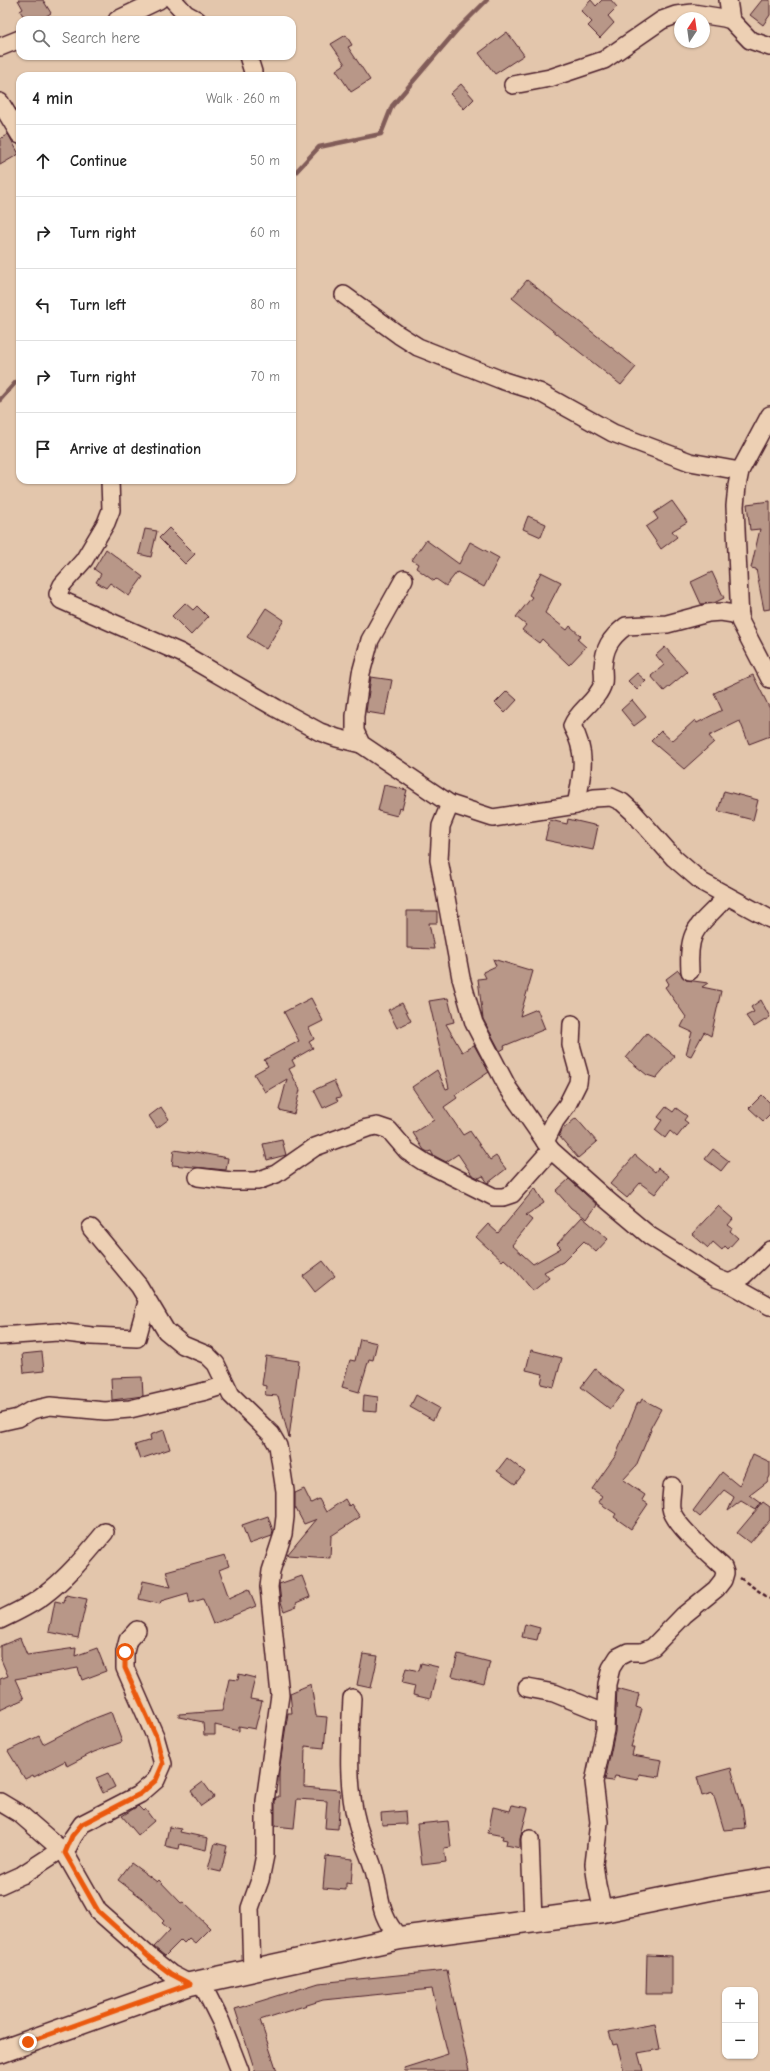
<!DOCTYPE html>
<html lang="en">
<head>
<meta charset="utf-8">
<style>
  body { margin:0; font-family:"Comic Neue",sans-serif; background:#f2f2f2; color:#222 }
  .controls { position:absolute; right:12px; bottom:12px; display:grid; overflow:hidden; border-radius:8px; box-shadow:0 1px 3px #0004 }
  .controls button { width:36px; height:36px; display:grid; place-items:center; padding:0; border:0; border-bottom:1px solid #e0e0e0; background:#fff; color:#222; font:20px sans-serif }
  .compass { position:absolute; left:674px; top:12px; width:36px; height:36px; border-radius:50%; background:#fff; box-shadow:0 1px 3px #0004; rotate:13deg }
  .stop { position:absolute; width:12px; height:12px; margin:-9px; border:3px solid #ea580c; border-radius:50%; background:#fff }
  .stop.end { background:#ea580c; border-color:#fff; box-shadow:0 1px 4px #0008 }
  .list { margin:0; padding:0; list-style:none }
  h2 { display:flex; justify-content:space-between; align-items:center; height:52px; margin:0; padding:0 16px; font-size:17px }
  h2 small { font-size:13px; font-weight:400; color:#767676 }
  .list li { display:grid; grid-template-columns:26px 1fr auto; gap:12px; align-items:center; box-sizing:border-box; height:72px; padding:0 16px; border-top:1px solid #e0e0e0 }
  .list b { display:block; font-size:15px; white-space:nowrap }
  .list em { font-size:13px; font-style:normal; color:#767676 }
  .icon { flex:none; width:22px; height:22px; fill:none; stroke:currentColor; stroke-width:2; stroke-linecap:round; stroke-linejoin:round }
  .map { position:relative; flex:none; width:770px; height:2071px; overflow:hidden }
  .search { position:absolute; background:#fff; box-shadow:0 1px 3px #0004; left:16px; top:16px; width:280px; height:44px; display:flex; align-items:center; gap:10px; box-sizing:border-box; padding:0 14px; border-radius:12px; color:#767676; font-size:15px }
  .panel { position:absolute; background:#fff; box-shadow:0 1px 3px #0004; left:16px; top:72px; width:280px; height:412px; border-radius:12px }
  .map>svg:first-child { display:block }
  .lines { fill:none; stroke-linecap:round; stroke-linejoin:round }
  .stream { stroke:#815b59; stroke-width:4.5 }
  .building { fill:#b89788; stroke:#4a1f2b }
  .minor-casing { stroke:#4a1f2b; stroke-width:20 }
  .tertiary-casing { stroke:#4a1f2b; stroke-width:25 }
  .path { stroke:#4a1f2b; stroke-width:2.5; stroke-dasharray:4 3; stroke-linecap:butt }
  .minor { stroke:#edd0b4; stroke-width:17 }
  .tertiary { stroke:#edd0b4; stroke-width:22 }
  .route { stroke:#ea580c; stroke-width:5 }
</style>
</head>
<body>
<div class="map">
<svg width="770" height="2071" viewBox="0 0 770 2071">
  <rect width="100%" height="100%" fill="#e3c6ac"/>
  <filter id="ink" filterUnits="userSpaceOnUse"><feTurbulence type="fractalNoise" baseFrequency=".025" numOctaves="2"/><feDisplacementMap in="SourceGraphic" scale="8" xChannelSelector="R" yChannelSelector="G"/><feConvolveMatrix kernelMatrix="1 2 1 2 8 2 1 2 1" color-interpolation-filters="sRGB"/></filter>
  <g filter="url(#ink)">
    <g class="lines">
      <g class="stream">
        <polyline points="292,176 319,147 381,134 392,106 457,30 487,0"/>
        <polyline points="0,400 15,383 20,380"/>
      </g>
    </g>
    <g class="building">
      <polygon points="18,0 43,0 51,13 40,20 26,20 20,11 23,9"/>
      <polygon points="591,0 596,6 602,0 611,0 617,7 608,16 614,23 600,38 588,26 592,22 581,11"/>
      <polygon points="762,0 770,0 770,15 763,25 750,15"/>
      <polygon points="507,32 524,55 495,74 479,53"/>
      <polygon points="346,35 352,45 348,47 370,80 351,92 336,70 345,64 331,44"/>
      <polygon points="461,84 474,99 464,109 450,94"/>
      <polygon points="8,134 19,154 0,165 0,139"/>
      <polygon points="527,280 636,367 621,385 512,298"/>
      <polygon points="672,501 687,522 672,531 677,537 661,549 646,527 658,519 654,513"/>
      <polygon points="770,501 770,609 764,610 756,569 751,568 760,529 750,530 747,504"/>
      <polygon points="528,516 546,524 541,537 523,529"/>
      <polygon points="169,528 195,554 185,564 159,538"/>
      <polygon points="145,529 157,531 151,557 139,554"/>
      <polygon points="426,540 459,564 470,542 499,558 484,587 457,572 446,586 436,579 434,581 416,568 418,564 412,560"/>
      <polygon points="106,549 143,577 129,596 110,583 106,588 96,582 101,574 94,569"/>
      <polygon points="541,572 561,582 545,613 567,630 570,626 581,636 577,639 586,647 569,665 542,639 539,643 522,630 526,625 516,617 532,597 529,595"/>
      <polygon points="712,572 724,598 714,603 701,604 691,582"/>
      <polygon points="185,603 193,610 197,606 208,617 191,635 172,616"/>
      <polygon points="266,608 284,620 266,649 247,637"/>
      <polygon points="665,647 687,672 664,691 651,676 664,665 656,655"/>
      <polygon points="637,673 646,681 637,690 628,681"/>
      <polygon points="753,675 770,709 770,736 749,744 740,721 709,736 714,742 684,769 651,741 661,731 672,741 695,720 697,723 722,710 714,693"/>
      <polygon points="371,677 392,680 385,715 366,712"/>
      <polygon points="507,691 517,700 505,713 495,703"/>
      <polygon points="632,700 646,717 634,726 621,710"/>
      <polygon points="384,785 407,790 402,809 399,808 397,816 378,811"/>
      <polygon points="724,791 758,800 753,820 718,811"/>
      <polygon points="568,819 598,826 593,850 545,840 550,820 567,824"/>
      <polygon points="407,911 437,911 437,923 429,923 434,949 407,948"/>
      <polygon points="493,959 533,971 520,1016 537,1009 545,1029 504,1046 505,1048 500,1051 483,1019 478,979 486,978 483,972 496,966"/>
      <polygon points="678,970 686,980 708,983 702,987 721,991 711,1036 704,1032 691,1056 686,1054 692,1032 681,1027 686,1017 665,987 669,984 666,979"/>
      <polygon points="311,998 323,1021 309,1028 314,1039 309,1042 313,1048 292,1060 295,1066 289,1069 300,1090 294,1114 279,1110 287,1079 265,1092 254,1074 268,1066 264,1060 299,1041 284,1012"/>
      <polygon points="448,998 454,1022 446,1024 462,1052 474,1045 489,1072 455,1095 457,1098 444,1107 463,1135 470,1131 490,1160 496,1156 506,1169 488,1183 483,1176 479,1178 472,1175 458,1154 446,1162 433,1155 431,1151 428,1152 424,1150 413,1133 434,1120 412,1087 437,1070 446,1089 449,1088 429,1001"/>
      <polygon points="761,1000 770,1017 754,1027 746,1016 754,1012 751,1007"/>
      <polygon points="402,1003 411,1021 397,1028 388,1010"/>
      <polygon points="647,1033 675,1056 656,1078 647,1075 626,1058"/>
      <polygon points="334,1081 341,1097 336,1098 338,1101 323,1108 314,1090"/>
      <polygon points="762,1095 770,1103 770,1114 763,1121 749,1108"/>
      <polygon points="161,1107 169,1119 157,1128 149,1116"/>
      <polygon points="666,1107 673,1112 676,1108 687,1116 684,1120 688,1123 677,1137 670,1131 665,1138 655,1130 662,1120 658,1117"/>
      <polygon points="576,1118 597,1142 578,1158 559,1136 562,1130"/>
      <polygon points="282,1140 286,1155 267,1160 263,1144"/>
      <polygon points="713,1149 729,1161 721,1171 705,1159"/>
      <polygon points="174,1150 194,1153 195,1152 228,1158 226,1170 172,1165"/>
      <polygon points="635,1155 655,1172 658,1168 669,1176 655,1194 640,1183 627,1198 610,1184"/>
      <polygon points="569,1179 597,1205 587,1219 571,1208 556,1191"/>
      <polygon points="535,1188 544,1203 526,1215 532,1220 512,1245 533,1264 561,1248 557,1244 582,1217 608,1239 596,1252 584,1241 563,1262 544,1272 549,1278 533,1291 514,1268 504,1259 502,1261 476,1237 488,1224 498,1233"/>
      <polygon points="718,1206 733,1219 728,1225 732,1228 730,1231 738,1238 728,1249 725,1246 722,1250 713,1242 708,1248 692,1234"/>
      <polygon points="323,1261 335,1276 315,1292 303,1276"/>
      <polygon points="360,1339 377,1343 373,1360 369,1359 359,1392 342,1387 350,1360 355,1361"/>
      <polygon points="531,1350 562,1358 554,1387 541,1384 543,1374 526,1370"/>
      <polygon points="42,1352 44,1371 24,1373 22,1354"/>
      <polygon points="266,1356 299,1361 289,1438 278,1396 265,1395 266,1386 262,1385"/>
      <polygon points="595,1369 624,1391 610,1409 581,1387"/>
      <polygon points="142,1377 143,1396 112,1400 111,1378"/>
      <polygon points="364,1395 378,1397 377,1412 363,1411"/>
      <polygon points="416,1395 439,1408 433,1420 410,1407"/>
      <polygon points="642,1399 661,1409 650,1429 651,1430 636,1466 623,1480 645,1495 642,1500 648,1504 631,1529 614,1517 616,1514 598,1502 602,1496 592,1489 616,1455 638,1402 640,1403"/>
      <polygon points="164,1430 170,1449 140,1459 135,1445 151,1440 150,1435"/>
      <polygon points="753,1454 770,1462 770,1476 767,1482 750,1495 761,1503 756,1510 741,1501 728,1511 734,1497 724,1490 700,1517 693,1511 722,1472 739,1486"/>
      <polygon points="507,1458 525,1472 515,1484 497,1471"/>
      <polygon points="304,1489 311,1503 319,1499 326,1512 345,1499 349,1506 351,1504 360,1517 331,1536 330,1558 287,1555 317,1519 304,1524 295,1507 295,1493"/>
      <polygon points="763,1502 770,1507 770,1520 750,1543 737,1533"/>
      <polygon points="268,1516 273,1531 272,1536 249,1544 242,1525"/>
      <polygon points="225,1555 229,1566 219,1570 229,1598 249,1589 256,1606 213,1624 203,1599 190,1603 188,1593 161,1601 160,1604 139,1599 143,1581 171,1587 166,1571"/>
      <polygon points="302,1576 310,1597 296,1603 297,1606 284,1611 281,1602 279,1584"/>
      <polygon points="66,1595 87,1599 78,1638 49,1632 55,1601 64,1603"/>
      <polygon points="525,1624 540,1628 537,1640 522,1637"/>
      <polygon points="20,1638 27,1655 76,1648 75,1656 97,1648 106,1671 82,1680 78,1668 15,1679 24,1699 0,1710 0,1679 8,1676 0,1657 0,1646"/>
      <polygon points="363,1654 378,1656 371,1688 357,1685"/>
      <polygon points="458,1654 490,1662 484,1684 452,1676"/>
      <polygon points="421,1663 438,1667 430,1699 413,1695 415,1686 402,1683 406,1668 419,1671"/>
      <polygon points="239,1674 255,1678 250,1699 262,1701 255,1729 239,1726 239,1731 215,1725 215,1735 204,1735 203,1722 179,1717 179,1714 222,1711 229,1679 238,1680"/>
      <polygon points="311,1684 316,1716 327,1717 324,1748 305,1746 304,1787 340,1790 338,1829 325,1828 327,1801 297,1799 294,1828 275,1826 275,1802 276,1797 279,1797 279,1771 288,1713 292,1713 290,1693"/>
      <polygon points="617,1688 639,1694 636,1707 642,1709 631,1747 634,1747 632,1755 662,1760 659,1777 639,1774 638,1780 615,1776 613,1781 605,1780 615,1732"/>
      <polygon points="111,1712 122,1742 94,1752 67,1766 65,1761 34,1777 33,1775 25,1779 8,1751 39,1736 43,1744 90,1720"/>
      <polygon points="731,1768 743,1810 745,1828 724,1830 713,1793 702,1796 697,1777"/>
      <polygon points="108,1773 115,1787 103,1793 96,1778"/>
      <polygon points="203,1782 214,1797 201,1806 191,1791"/>
      <polygon points="512,1805 528,1808 520,1839 520,1848 506,1845 507,1840 502,1839 503,1836 488,1833 493,1807 510,1811"/>
      <polygon points="138,1806 143,1811 145,1809 154,1821 138,1835 122,1816"/>
      <polygon points="405,1811 406,1824 382,1825 381,1813"/>
      <polygon points="448,1821 451,1847 444,1848 446,1862 422,1865 417,1824"/>
      <polygon points="169,1827 181,1829 180,1832 208,1838 206,1850 180,1844 179,1849 165,1846"/>
      <polygon points="215,1843 227,1846 221,1872 208,1869"/>
      <polygon points="326,1856 353,1859 351,1884 346,1883 346,1890 323,1888"/>
      <polygon points="131,1863 157,1882 159,1880 181,1903 183,1902 210,1928 195,1943 189,1938 184,1943 181,1940 165,1956 154,1947 170,1930 162,1923 164,1921 142,1898 118,1880"/>
      <polygon points="647,1955 672,1956 672,1994 646,1994"/>
      <polygon points="447,1970 469,2071 405,2071 404,2068 448,2054 432,1989 323,2000 260,2020 277,2071 255,2071 235,2009 319,1983"/>
      <polygon points="655,2024 660,2049 638,2053 643,2071 624,2071 617,2044 613,2045 609,2032"/>
    </g>
    <g class="lines">
      <g class="minor-casing">
        <g id="minor">
          <polyline points="173,0 186,14 197,20"/>
          <polyline points="728,0 731,20"/>
          <polyline points="117,20 159,0"/>
          <polyline points="0,47 20,39"/>
          <polyline points="248,56 253,72 252,76"/>
          <polyline points="513,85 550,78 604,60 662,20 676,15 693,13 724,18 731,20 750,40 770,47"/>
          <polyline points="0,102 20,135"/>
          <polyline points="344,295 399,335 418,347 504,381 539,392 613,433 690,462 740,471"/>
          <polyline points="770,415 740,471 737,486 735,506 740,621 770,679"/>
          <polyline points="110,480 111,510 106,523 84,560 62,585 58,594 61,600 181,653 276,708 320,732 337,738 361,744"/>
          <polyline points="404,579 370,640 361,673 355,716 355,731 361,744 450,804 493,818 576,805 594,798 611,797 622,802 633,812 674,858 702,882 770,919"/>
          <polyline points="450,804 441,826 439,860 461,978 474,1023 508,1088 551,1150 606,1199 650,1236 716,1278 729,1283 742,1277 770,1250"/>
          <path d="M576,805C582,775 588,754 572,726C578,710 598,701 603,683C604,679 603,672 603,668C604,648 610,638 626,626L667,624L708,613L721,612L740,615"/>
          <path d="M690,971C687,925 701,926 727,896"/>
          <polyline points="545,1142 555,1121 567,1105 578,1083 579,1074 571,1045 572,1024"/>
          <polyline points="198,1177 231,1181 257,1181 276,1174 315,1147 367,1128 377,1126 389,1130 407,1151 424,1162 494,1197 503,1197 512,1194 551,1150"/>
          <polyline points="91,1228 139,1286 166,1331 183,1345 207,1355 216,1364 231,1395 271,1434 278,1446 285,1491 285,1517 283,1534 271,1571 269,1587 280,1695 265,1801 265,1855 260,1880 250,1908 252,1972"/>
          <polyline points="729,1283 770,1306"/>
          <polyline points="0,1336 58,1332 92,1336 137,1338 147,1302"/>
          <polyline points="0,1422 18,1418 32,1410 50,1406 105,1411 130,1409 206,1391 225,1385"/>
          <path d="M0,1620C14,1613 30,1606 43,1596C67,1578 86,1555 105,1532"/>
          <polyline points="527,1688 554,1693 606,1714"/>
          <path d="M352,1698C350,1739 346,1783 357,1823C361,1840 371,1857 375,1874C381,1900 380,1918 400,1938"/>
          <polyline points="0,1802 20,1814 65,1853 98,1911 150,1957 171,1974 190,1984"/>
          <polyline points="530,1839 533,1920"/>
          <polyline points="65,1853 73,1837 82,1824 140,1794 156,1780 163,1764 155,1736 125,1668 125,1652 128,1640 137,1630"/>
          <polyline points="0,1885 22,1875 62,1849"/>
          <path d="M603,1911L597,1885L594,1864L599,1822L594,1782L605,1730L607,1684L611,1668L618,1657L628,1652H642L653,1647L684,1615L716,1589L723,1580L725,1573L723,1567C710,1555 673,1524 671,1508C670,1501 672,1493 672,1486"/>
          <polyline points="201,1982 221,2022 240,2071"/>
        </g>
      </g>
      <g class="tertiary-casing">
        <polyline id="tertiary" points="0,2052 190,1984 400,1938 603,1911 715,1888 770,1879"/>
      </g>
      <polyline class="path" points="740,1578 770,1599"/>
      <use href="#minor" class="minor"/>
      <use href="#tertiary" class="tertiary"/>
    </g>
  </g>
  <g class="lines" filter="url(#ink)">
    <polyline class="route" points="28,2042 190,1984 171,1974 150,1958 98,1911 65,1853 72,1836 82,1824 140,1794 156,1780 163,1764 156,1736 125,1668 125,1652"/>
  </g>
</svg>
<div class="controls">
<button>+</button>
<button>−</button>
</div>
<svg class="compass" viewBox="-18 -18 36 36"><path d="M0-13l5 13h-10z" fill="#e53935"/><path d="M0 13l5-13h-10z" fill="#767676"/></svg>
<div class="stop" style="left:125px;top:1652px"></div>
<div class="stop end" style="left:28px;top:2042px"></div>
<div class="search"><svg class="icon" aria-label="search" viewBox="0 0 24 24"><circle cx="10" cy="10" r="6"/><path d="M15 15l6 6"/></svg>Search here</div>
<section class="panel">
<h2>4 min<small>Walk · 260 m</small></h2>
<ul class="list">
<li><svg class="icon" aria-label="ahead" viewBox="0 0 24 24"><path d="M12 20V5M6 11l6-6 6 6"/></svg><div><b>Continue</b></div><em>50 m</em></li>
<li><svg class="icon" aria-label="right" viewBox="0 0 24 24"><path d="M7 20v-9h11M14 6l5 5-5 5"/></svg><div><b>Turn right</b></div><em>60 m</em></li>
<li><svg class="icon" aria-label="left" viewBox="0 0 24 24"><path d="M17 20v-9H6M10 6l-5 5 5 5"/></svg><div><b>Turn left</b></div><em>80 m</em></li>
<li><svg class="icon" aria-label="right" viewBox="0 0 24 24"><path d="M7 20v-9h11M14 6l5 5-5 5"/></svg><div><b>Turn right</b></div><em>70 m</em></li>
<li><svg class="icon" aria-label="arrive" viewBox="0 0 24 24"><path d="M6 21V4h12l-3 4 3 4H6"/></svg><div><b>Arrive at destination</b></div></li>
</ul>
</section>
</div>
</body>
</html>
